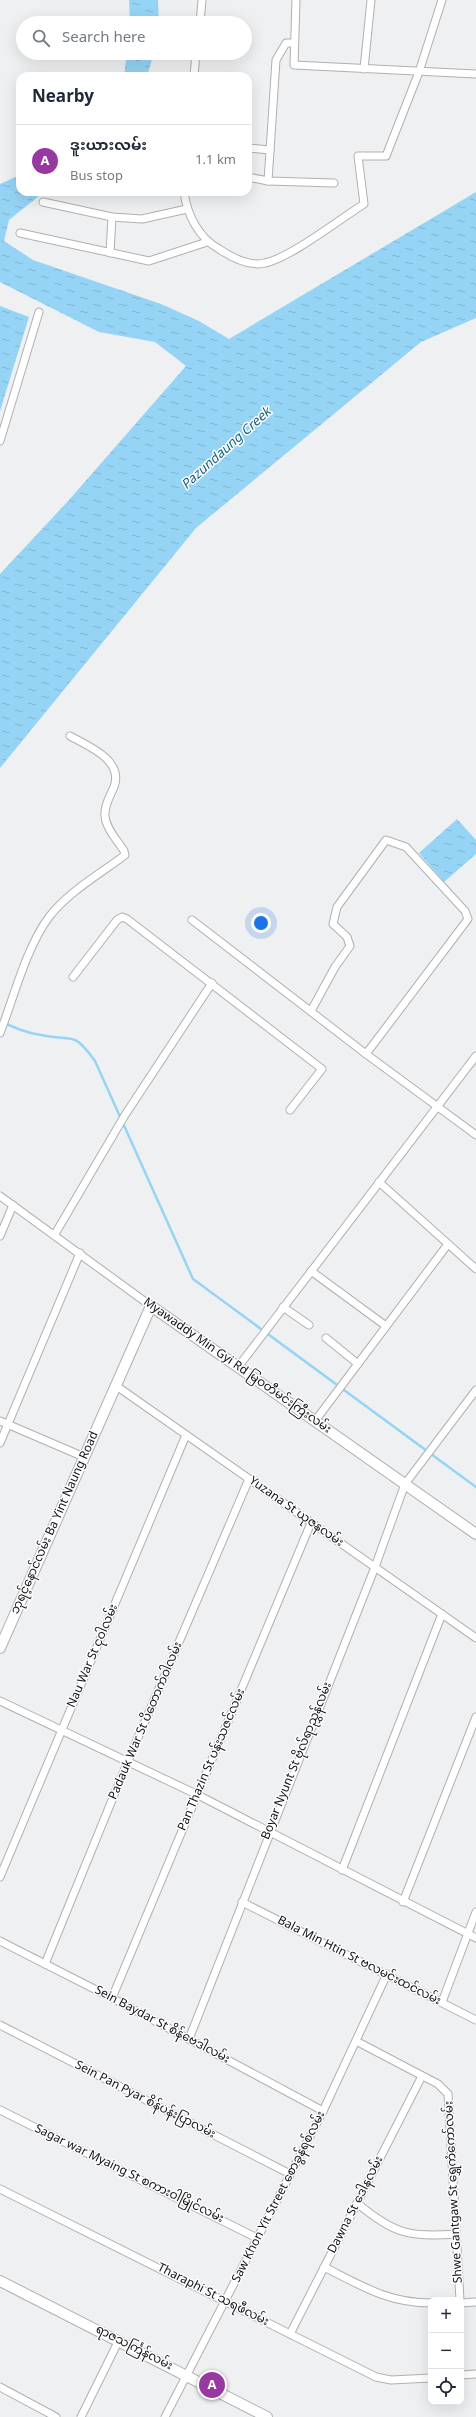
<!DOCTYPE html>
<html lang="en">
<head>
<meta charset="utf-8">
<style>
  body { margin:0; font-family:Georgia,"Noto Sans Myanmar",serif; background:#f2f2f3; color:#1f2937 }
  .controls { position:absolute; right:12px; bottom:12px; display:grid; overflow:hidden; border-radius:8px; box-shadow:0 4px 16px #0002 }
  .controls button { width:36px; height:36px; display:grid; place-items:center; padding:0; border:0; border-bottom:1px solid #e0e1e3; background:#fff; color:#1f2937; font:20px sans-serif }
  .you { position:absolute; left:261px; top:923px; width:14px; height:14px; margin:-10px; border:3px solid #fff; border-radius:50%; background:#1a73e8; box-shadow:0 0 0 6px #1a73e833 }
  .badge { display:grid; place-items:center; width:26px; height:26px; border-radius:50%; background:#9739a1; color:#fff; font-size:13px; font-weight:700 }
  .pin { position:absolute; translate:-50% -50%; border:2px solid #fff; box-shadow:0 1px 4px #0006 }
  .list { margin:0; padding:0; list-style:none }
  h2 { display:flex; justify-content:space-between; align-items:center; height:52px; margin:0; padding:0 16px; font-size:17px }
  h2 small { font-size:13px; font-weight:400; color:#747a83 }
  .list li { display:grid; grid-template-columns:26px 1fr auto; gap:12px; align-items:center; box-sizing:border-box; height:72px; padding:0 16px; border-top:1px solid #e0e1e3 }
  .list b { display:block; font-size:15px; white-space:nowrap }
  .list p { margin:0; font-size:13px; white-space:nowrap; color:#747a83 }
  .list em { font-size:13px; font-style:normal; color:#747a83 }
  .icon { flex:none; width:22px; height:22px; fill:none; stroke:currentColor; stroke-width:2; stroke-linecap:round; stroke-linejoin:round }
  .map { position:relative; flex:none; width:476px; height:2417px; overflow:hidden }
  .search { position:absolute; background:#fff; box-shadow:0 4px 16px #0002; left:16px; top:16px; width:236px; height:44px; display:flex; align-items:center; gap:10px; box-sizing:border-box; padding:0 14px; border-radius:22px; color:#747a83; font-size:15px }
  .panel { position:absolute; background:#fff; box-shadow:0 4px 16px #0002; left:16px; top:72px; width:236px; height:124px; border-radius:12px }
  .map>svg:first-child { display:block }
  .water { fill:url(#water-ripples) }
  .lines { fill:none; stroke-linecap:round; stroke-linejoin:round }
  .stream { stroke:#96d4f5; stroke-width:2.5 }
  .street-casing { stroke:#b0b0b2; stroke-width:9 }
  .secondary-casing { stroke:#b0b0b2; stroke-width:12 }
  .street { stroke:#fff; stroke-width:7 }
  .secondary { stroke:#fff; stroke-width:10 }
  .labels { text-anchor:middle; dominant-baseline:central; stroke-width:3; stroke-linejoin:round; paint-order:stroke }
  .street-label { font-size:12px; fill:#121212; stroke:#fdfdff }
  .water-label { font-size:13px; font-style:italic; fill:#115d7d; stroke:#fdfdff }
</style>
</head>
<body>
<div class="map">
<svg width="476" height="2417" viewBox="0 0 476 2417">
  <defs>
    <pattern id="water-ripples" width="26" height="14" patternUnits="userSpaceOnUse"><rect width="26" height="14" fill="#96d4f5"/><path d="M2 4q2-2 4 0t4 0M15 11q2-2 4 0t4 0" fill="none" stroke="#80b5d1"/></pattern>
  </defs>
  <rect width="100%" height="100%" fill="#eff0f2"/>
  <g class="water">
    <polygon points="129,0 158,0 159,23 130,23"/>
    <polygon points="127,53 154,53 147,76 124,76"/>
    <polygon points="20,175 20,192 44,192 9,220 4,241 33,260 161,304 199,321 229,339 476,192 476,318 421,342 196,528 0,768 0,574 69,500 186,366 155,342 99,332 0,282 0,184"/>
    <polygon points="0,306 29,317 0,411"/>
    <polygon points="457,819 476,840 476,854 444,882 419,853"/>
  </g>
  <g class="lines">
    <path class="stream" d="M0,1021C13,1027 26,1033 41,1035C73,1042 72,1029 95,1061L193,1279L476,1487"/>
    <g class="street-casing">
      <g id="street">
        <polyline points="296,0 294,65 476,74"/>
        <polyline points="200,23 202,0"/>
        <polyline points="364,69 371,0"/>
        <polyline points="194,76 196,53"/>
        <polyline points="248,148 270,150"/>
        <polyline points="248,177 268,181 334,183"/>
        <polyline points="268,181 276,60 286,43 294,43"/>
        <path d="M184,192C187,215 199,238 219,249C231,257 249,267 265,263C290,258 340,219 364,204L358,156H386L419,72L442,0"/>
        <polyline points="43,202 112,217 142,219 187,209"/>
        <polyline points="20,233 149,261 207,242"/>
        <polyline points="110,253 112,217"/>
        <polyline points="0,441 39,312"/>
        <polyline points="192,920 366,1054 468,919 465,911 406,847 386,840 337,907 333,924 347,937 350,946 335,967 311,1011"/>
        <polyline points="73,977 117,920 122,917 127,919 322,1069 290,1110"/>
        <path d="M0,1033C14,997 26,948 49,917C68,892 100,874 125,855L124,851C118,841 106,829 105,816C104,806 110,796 114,787C124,760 88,746 70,736"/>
        <polyline points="366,1054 476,1135"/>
        <polyline points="379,1182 476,1269"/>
        <polyline points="0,1196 151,1306"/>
        <polyline points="55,1234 125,1115 212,983"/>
        <polyline points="0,1236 13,1205"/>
        <polyline points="311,1271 386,1326"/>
        <polyline points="283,1307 309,1325"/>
        <polyline points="326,1338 358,1364"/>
        <polyline points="238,1367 476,1056"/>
        <polyline points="115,1385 476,1638"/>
        <polyline points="0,1421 84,1457"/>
        <polyline points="315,1421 448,1244"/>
        <polyline points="0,1443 80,1253"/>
        <polyline points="0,1701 198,1795 476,1938"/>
        <polyline points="342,1870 442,1614"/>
        <polyline points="0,1877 186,1435"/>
        <polyline points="242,1902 476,2020"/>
        <polyline points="403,1902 476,1717"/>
        <polyline points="0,1941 112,1998 323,2111"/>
        <polyline points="45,1964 128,1761 249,1479"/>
        <polyline points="112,1998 311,1523"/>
        <polyline points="442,2002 476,1912"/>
        <polyline points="0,2025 290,2174"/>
        <polyline points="189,2039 375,1567 405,1484 476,1390"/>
        <polyline points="356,2041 438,2084 448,2094 460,2300"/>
        <polyline points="0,2110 257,2238"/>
        <polyline points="0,2189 376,2377 391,2380 431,2378"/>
        <path d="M357,2203C394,2234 408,2237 456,2234"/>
        <path d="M324,2267C362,2286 388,2303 431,2303"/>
        <polyline points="461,2303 476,2302"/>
        <polyline points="290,2334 422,2076"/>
        <polyline points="461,2375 476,2374"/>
        <polyline points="0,2387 56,2417"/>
        <polyline points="81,2417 119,2340"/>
        <polyline points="165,2417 323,2111 387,1974"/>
      </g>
    </g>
    <g class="secondary-casing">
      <g id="secondary">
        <polyline points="0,1648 151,1306 476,1534"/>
        <polyline points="0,2281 267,2417"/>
      </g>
    </g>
    <use href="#street" class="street"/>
    <use href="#secondary" class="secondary"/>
  </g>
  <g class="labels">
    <g class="street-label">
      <text transform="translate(237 1366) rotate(35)">Myawaddy Min Gyi Rd မြဝတီမင်းကြီးလမ်း</text>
      <text transform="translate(296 1512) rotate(35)">Yuzana St ယုဇနလမ်း</text>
      <text transform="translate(55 1523) rotate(-66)">ဘုရင့်နောင်လမ်း Ba Yint Naung Road</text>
      <text transform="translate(93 1656) rotate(-67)">Nau War St ငုဝါလမ်း</text>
      <text transform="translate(146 1721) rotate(-67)">Padauk War St ပိတောက်ဝါလမ်း</text>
      <text transform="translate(212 1760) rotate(-67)">Pan Thazin St ပန်းသဇင်လမ်း</text>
      <text transform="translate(297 1761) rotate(-68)">Boyar Nyunt St ဗိုလ်ရာညွှန်လမ်း</text>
      <text transform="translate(359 1961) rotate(27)">Bala Min Htin St ဗလမင်းထင်လမ်း</text>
      <text transform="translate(162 2025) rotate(28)">Sein Baydar St စိန်ဗေဒါလမ်း</text>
      <text transform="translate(145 2100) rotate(27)">Sein Pan Pyar စိန်ပန်းပြာလမ်း</text>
      <text transform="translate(129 2174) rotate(26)">Sagar war Myaing St စကားဝါမြိုင်လမ်း</text>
      <text transform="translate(454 2192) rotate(-93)">Shwe Gantgaw St ရွှေကံကော်လမ်း</text>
      <text transform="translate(279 2197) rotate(-63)">Saw Khon Yit Street စောခွန်ရစ်လမ်း</text>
      <text transform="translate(356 2205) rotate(-63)">Dawna St ဒေါနလမ်း</text>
      <text transform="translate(213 2295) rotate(27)">Tharaphi St သရဖီလမ်း</text>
      <text transform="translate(134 2348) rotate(27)">ရာဇသင်္ကြန်လမ်း</text>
    </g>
    <g class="water-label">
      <text transform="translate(227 449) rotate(-42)">Pazundaung Creek</text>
    </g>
  </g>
</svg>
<div class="controls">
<button>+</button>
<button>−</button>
<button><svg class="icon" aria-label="locate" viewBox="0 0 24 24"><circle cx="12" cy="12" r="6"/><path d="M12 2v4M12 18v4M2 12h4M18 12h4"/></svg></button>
</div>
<div class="you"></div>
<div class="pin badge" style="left:212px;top:2385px">A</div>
<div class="search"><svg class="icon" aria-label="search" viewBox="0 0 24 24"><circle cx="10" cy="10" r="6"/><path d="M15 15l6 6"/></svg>Search here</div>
<section class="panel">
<h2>Nearby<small></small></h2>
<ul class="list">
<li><span class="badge">A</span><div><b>ဒူးယားလမ်း</b><p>Bus stop</p></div><em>1.1 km</em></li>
</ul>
</section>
</div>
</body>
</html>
